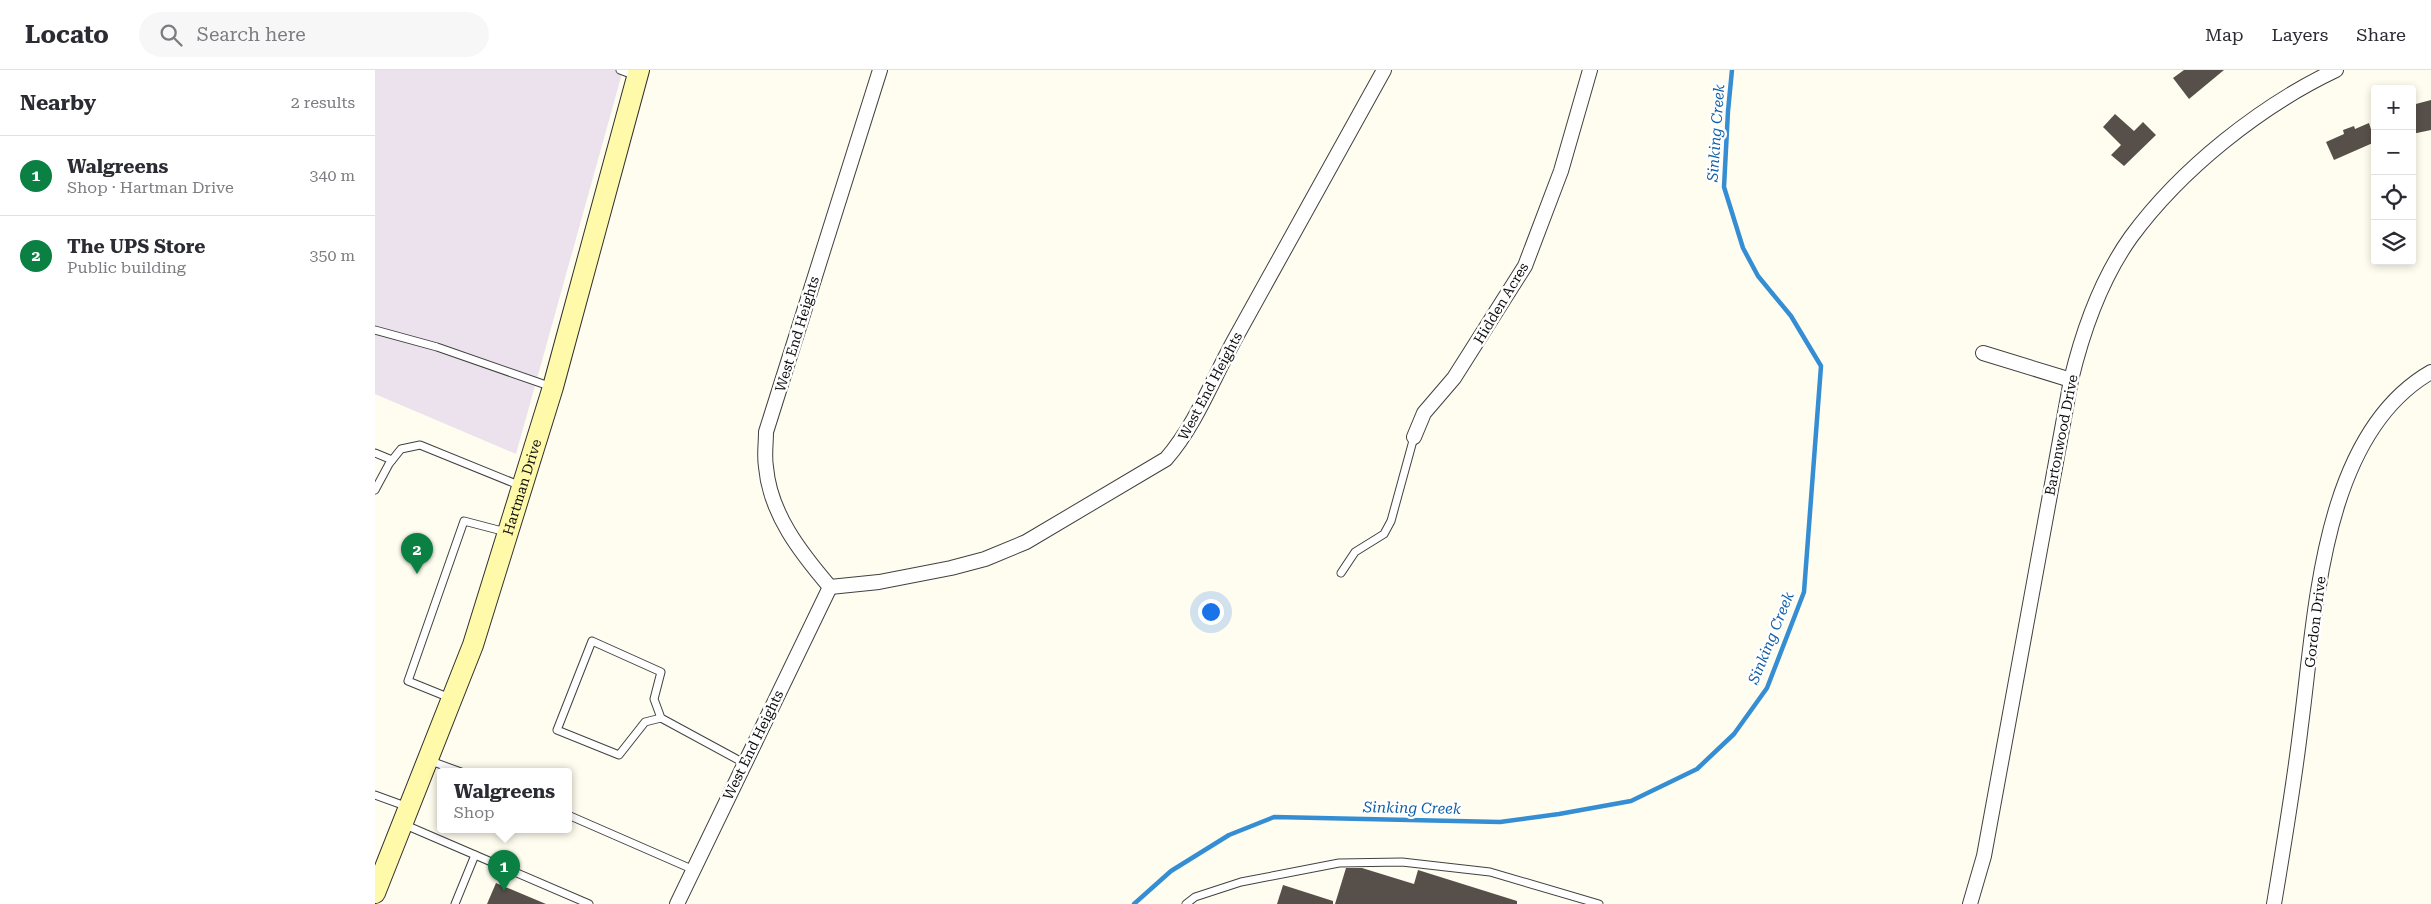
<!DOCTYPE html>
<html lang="en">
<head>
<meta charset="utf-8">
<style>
  body { margin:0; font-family:"Roboto Serif",serif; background:#f7f7f7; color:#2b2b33 }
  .controls { position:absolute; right:15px; top:15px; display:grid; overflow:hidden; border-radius:5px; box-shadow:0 2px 8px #0003 }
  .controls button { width:45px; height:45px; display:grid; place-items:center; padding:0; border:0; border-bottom:1px solid #e1e1e2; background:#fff; color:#2b2b33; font:25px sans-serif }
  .you { position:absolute; left:835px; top:541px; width:18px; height:18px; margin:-12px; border:4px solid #fff; border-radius:50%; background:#1a73e8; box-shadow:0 0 0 8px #1a73e833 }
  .badge { display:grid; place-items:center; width:32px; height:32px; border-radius:50%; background:#0b8043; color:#fff; font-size:16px; font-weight:700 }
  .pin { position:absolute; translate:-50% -41px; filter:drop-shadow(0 1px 2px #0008) }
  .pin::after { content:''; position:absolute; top:26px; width:18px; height:15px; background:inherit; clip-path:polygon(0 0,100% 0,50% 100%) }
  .popup { position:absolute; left:62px; top:698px; width:135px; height:65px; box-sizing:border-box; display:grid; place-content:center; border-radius:5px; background:#fff; filter:drop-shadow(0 1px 4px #0005); font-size:16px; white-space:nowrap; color:#7c7c81 }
  .popup b { font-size:19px; color:#2b2b33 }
  .popup::after { content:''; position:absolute; left:50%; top:100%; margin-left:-10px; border:10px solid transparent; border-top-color:#fff }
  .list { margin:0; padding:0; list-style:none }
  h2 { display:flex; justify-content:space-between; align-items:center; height:65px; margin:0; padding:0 20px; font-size:21px }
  h2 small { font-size:16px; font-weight:400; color:#7c7c81 }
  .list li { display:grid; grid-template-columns:32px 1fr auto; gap:15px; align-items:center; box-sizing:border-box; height:80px; padding:0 20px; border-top:1px solid #e1e1e2 }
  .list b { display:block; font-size:19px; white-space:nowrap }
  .list p { margin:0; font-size:16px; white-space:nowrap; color:#7c7c81 }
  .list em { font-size:16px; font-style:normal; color:#7c7c81 }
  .icon { flex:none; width:28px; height:28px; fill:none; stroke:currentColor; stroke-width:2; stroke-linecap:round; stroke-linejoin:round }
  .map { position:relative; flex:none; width:2056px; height:834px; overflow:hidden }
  header { display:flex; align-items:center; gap:30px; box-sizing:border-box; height:70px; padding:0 25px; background:#fff; border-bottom:1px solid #e1e1e2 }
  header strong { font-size:24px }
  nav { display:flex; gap:28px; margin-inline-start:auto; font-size:18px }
  .search { width:350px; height:45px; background:#f7f7f7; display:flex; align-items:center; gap:12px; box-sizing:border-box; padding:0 18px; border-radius:28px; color:#7c7c81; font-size:19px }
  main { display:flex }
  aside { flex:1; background:#fff }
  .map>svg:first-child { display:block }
  .industrial { fill:#ece2ed }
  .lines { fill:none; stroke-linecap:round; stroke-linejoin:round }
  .stream { stroke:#358ed3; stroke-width:4.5 }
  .building { fill:#57504a }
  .service-casing { stroke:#414141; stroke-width:9 }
  .minor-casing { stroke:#414141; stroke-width:16 }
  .secondary-casing { stroke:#303030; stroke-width:22 }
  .service { stroke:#fff; stroke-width:7 }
  .minor { stroke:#fff; stroke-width:14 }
  .secondary { stroke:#fff9aa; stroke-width:20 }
  .labels { text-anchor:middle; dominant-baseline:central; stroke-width:5; stroke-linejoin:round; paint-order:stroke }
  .street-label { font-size:14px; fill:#0e0e0e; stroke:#fff }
  .water-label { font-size:15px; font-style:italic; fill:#115fa6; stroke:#fff }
</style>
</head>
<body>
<header>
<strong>Locato</strong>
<div class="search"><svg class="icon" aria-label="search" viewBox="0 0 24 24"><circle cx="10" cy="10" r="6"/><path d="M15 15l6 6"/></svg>Search here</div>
<nav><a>Map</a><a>Layers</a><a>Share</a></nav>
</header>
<main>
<aside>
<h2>Nearby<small>2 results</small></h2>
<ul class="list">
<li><span class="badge">1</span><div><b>Walgreens</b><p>Shop · Hartman Drive</p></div><em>340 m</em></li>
<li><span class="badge">2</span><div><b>The UPS Store</b><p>Public building</p></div><em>350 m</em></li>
</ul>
</aside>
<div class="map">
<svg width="2056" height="834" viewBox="0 0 2056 834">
  <rect width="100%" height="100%" fill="#fffdef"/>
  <polygon class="industrial" points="0,0 248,0 141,384 0,324"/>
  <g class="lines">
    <polyline class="stream" points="759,834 796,801 854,765 899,747 1125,752 1184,744 1256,731 1322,699 1359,664 1392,618 1429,522 1446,296 1416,246 1383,206 1368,178 1349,117 1353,41 1357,0"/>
  </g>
  <g class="building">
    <polygon points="1809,0 1849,0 1814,29 1798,8"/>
    <polygon points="2056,30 2056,60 2037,64 2037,35"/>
    <polygon points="1740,44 1759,61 1768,52 1781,65 1749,96 1736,85 1746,75 1728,57"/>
    <polygon points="1994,53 2000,72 1959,90 1951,72 1969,64 1968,60 1979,56 1980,59"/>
    <polygon points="971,798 987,798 1039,814 1043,800 1142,831 1142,834 960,834"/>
    <polygon points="121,813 171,834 112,834"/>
    <polygon points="908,815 958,831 958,834 902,834"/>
  </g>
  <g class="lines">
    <g class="service-casing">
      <g id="service">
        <polyline points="245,0 261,6"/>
        <polyline points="0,260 62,277 177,317"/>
        <polyline points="0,383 17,390"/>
        <polyline points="0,420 14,394 26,379 45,375 146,416"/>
        <polyline points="966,503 980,482 1009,464 1016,451 1039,367"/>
        <polyline points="75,628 33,611 89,451 131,462"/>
        <polyline points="286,648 270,652 244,685 182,660 217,571 286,602 279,629 286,648 369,693"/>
        <polyline points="53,690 86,702"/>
        <polyline points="0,725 33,737"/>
        <polyline points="193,745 319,800"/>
        <polyline points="28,754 214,834"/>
        <polyline points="80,834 100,785"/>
        <polyline points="811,834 820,827 866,812 964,793 1027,792 1115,802 1224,834"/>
      </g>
    </g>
    <g class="minor-casing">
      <g id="minor">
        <path d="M505,0L391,362C391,374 389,386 391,397C395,444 426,483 455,517L504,512L576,498L610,489L651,472L791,389C822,353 838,308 861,267C910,178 960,89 1009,0"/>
        <polyline points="1608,283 1696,310"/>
        <polyline points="1039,367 1049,343 1079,308 1150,196 1186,101 1215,0"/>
        <polyline points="302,834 455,517"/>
        <path d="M1595,834L1609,786L1696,310C1708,260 1726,209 1756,167C1806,99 1885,36 1961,0"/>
        <path d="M1899,834C1909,774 1919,715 1926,655C1941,543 1946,365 2056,302"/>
      </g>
    </g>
    <g class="secondary-casing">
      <g id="secondary">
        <path id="s1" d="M0,823L98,575L178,317L264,0"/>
      </g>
    </g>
    <use href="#service" class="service"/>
    <use href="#minor" class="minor"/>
    <use href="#secondary" class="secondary"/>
  </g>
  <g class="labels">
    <g class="street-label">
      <text transform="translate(1126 233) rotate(-59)">Hidden Acres</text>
      <text transform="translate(422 264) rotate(-73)">West End Heights</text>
      <text transform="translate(835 316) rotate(-62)">West End Heights</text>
      <text transform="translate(1686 365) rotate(-79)">Bartonwood Drive</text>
      <text stroke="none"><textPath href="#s1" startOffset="432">Hartman Drive</textPath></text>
      <text transform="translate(1940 552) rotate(-83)">Gordon Drive</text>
      <text transform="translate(378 675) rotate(-64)">West End Heights</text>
    </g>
    <g class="water-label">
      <text transform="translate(1341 63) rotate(-86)">Sinking Creek</text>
      <text transform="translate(1396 568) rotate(-68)">Sinking Creek</text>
      <text transform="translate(1037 738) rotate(1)">Sinking Creek</text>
    </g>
  </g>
</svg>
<div class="controls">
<button>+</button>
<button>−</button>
<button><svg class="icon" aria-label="locate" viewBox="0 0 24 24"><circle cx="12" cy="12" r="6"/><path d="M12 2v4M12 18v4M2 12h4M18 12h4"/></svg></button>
<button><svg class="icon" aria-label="layers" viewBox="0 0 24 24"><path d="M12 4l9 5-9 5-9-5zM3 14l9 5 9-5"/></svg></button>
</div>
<div class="you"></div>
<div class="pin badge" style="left:129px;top:821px">1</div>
<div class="popup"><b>Walgreens</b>Shop</div>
<div class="pin badge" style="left:42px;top:504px">2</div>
</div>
</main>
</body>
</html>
